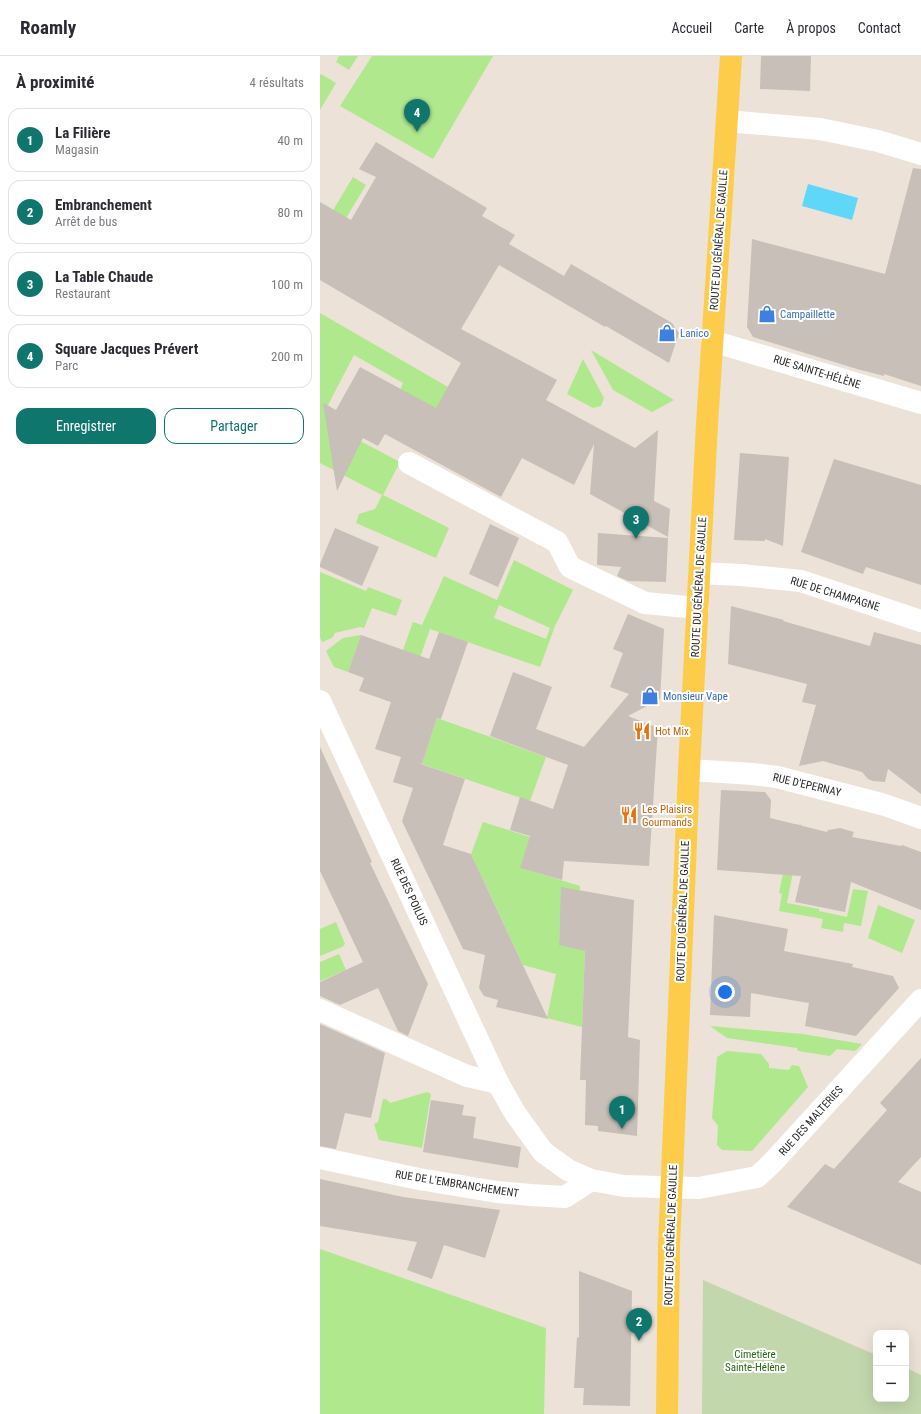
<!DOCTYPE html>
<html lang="fr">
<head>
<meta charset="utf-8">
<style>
  body { margin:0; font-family:"Roboto Condensed",sans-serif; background:#f7f7f7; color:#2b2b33 }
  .controls { position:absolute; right:12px; bottom:12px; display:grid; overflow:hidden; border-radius:8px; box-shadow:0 4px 16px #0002 }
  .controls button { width:36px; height:36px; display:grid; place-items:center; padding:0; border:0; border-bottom:1px solid #e1e1e2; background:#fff; color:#2b2b33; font:20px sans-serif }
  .you { position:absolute; left:405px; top:936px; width:14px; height:14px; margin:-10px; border:3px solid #fff; border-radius:50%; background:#1a73e8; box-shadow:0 0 0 6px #1a73e833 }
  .badge { display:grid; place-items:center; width:26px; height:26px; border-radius:50%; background:#0f766e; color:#fff; font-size:13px; font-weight:700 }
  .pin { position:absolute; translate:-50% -33px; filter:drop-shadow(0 1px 2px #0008) }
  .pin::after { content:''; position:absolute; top:21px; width:14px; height:12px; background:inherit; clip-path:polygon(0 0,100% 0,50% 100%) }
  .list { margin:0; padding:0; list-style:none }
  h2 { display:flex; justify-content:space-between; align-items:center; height:52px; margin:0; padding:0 16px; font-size:17px }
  h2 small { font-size:13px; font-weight:400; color:#7c7c81 }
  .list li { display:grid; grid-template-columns:26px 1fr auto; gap:12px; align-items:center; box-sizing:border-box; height:64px; margin:0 8px 8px; padding:0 8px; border:1px solid #e1e1e2; border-radius:12px }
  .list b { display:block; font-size:15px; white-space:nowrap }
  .list p { margin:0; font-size:13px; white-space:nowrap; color:#7c7c81 }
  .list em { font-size:13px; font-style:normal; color:#7c7c81 }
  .actions { display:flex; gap:8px; padding:12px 16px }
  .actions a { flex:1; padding:9px 0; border:1px solid #0f766e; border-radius:12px; text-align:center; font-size:14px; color:#0f766e }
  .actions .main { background:#0f766e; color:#fff }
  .map { position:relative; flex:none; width:601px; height:1358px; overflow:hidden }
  header { display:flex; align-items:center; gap:24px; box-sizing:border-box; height:56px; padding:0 20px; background:#fff; border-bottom:1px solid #e1e1e2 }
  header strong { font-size:19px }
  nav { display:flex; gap:22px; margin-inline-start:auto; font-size:14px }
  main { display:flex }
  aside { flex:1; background:#fff }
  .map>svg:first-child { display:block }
  .green { fill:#b0e88e; fill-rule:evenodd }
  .cemetery { fill:#c3d7ad }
  .water { fill:#5fd7f9 }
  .building { fill:#c7bfb8 }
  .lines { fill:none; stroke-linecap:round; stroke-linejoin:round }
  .minor { stroke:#fff; stroke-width:22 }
  .major { stroke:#fdcc4b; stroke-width:22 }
  .labels { text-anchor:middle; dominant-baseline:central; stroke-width:4; stroke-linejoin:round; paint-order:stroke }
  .street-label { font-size:11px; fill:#282828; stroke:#fff }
  .shop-label { font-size:11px; fill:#366cbe; stroke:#fff; text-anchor:start }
  .food-label { font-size:11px; fill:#c56008; stroke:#fff; text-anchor:start }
  .park-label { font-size:11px; fill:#286a13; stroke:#fff }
</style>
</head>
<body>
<header>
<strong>Roamly</strong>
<nav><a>Accueil</a><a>Carte</a><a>À propos</a><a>Contact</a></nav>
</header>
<main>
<aside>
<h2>À proximité<small>4 résultats</small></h2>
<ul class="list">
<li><span class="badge">1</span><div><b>La Filière</b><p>Magasin</p></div><em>40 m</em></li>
<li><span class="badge">2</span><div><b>Embranchement</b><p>Arrêt de bus</p></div><em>80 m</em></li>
<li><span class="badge">3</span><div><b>La Table Chaude</b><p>Restaurant</p></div><em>100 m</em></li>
<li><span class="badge">4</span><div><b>Square Jacques Prévert</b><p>Parc</p></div><em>200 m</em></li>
</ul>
<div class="actions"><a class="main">Enregistrer</a><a>Partager</a></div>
</aside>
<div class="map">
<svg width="601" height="1358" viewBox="0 0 601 1358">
  <rect width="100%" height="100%" fill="#ece2d7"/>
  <g class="green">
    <polygon points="19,0 38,0 29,14 16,6"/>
    <polygon points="52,0 173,0 113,103 20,50"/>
    <polygon points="1,18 16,27 0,54 0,19"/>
    <polygon points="33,121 46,129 0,205 0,176"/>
    <polygon points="0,257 128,331 114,356 74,348 83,327 34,299 8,349 11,352 6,362 6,367 80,406 63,439 129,472 116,502 36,467 39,458 55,453 62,439 0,407"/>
    <polygon points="271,294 354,344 332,356 293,334"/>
    <polygon points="263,303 284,342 281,350 273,352 247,338"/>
    <path d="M194,504L253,534L235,570L220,611L110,573L83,650L65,644L93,566L102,569L124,520L177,544ZM179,549L230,572L226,583L174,562Z"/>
    <polygon points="0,516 46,535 48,531 82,544 76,560 52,552 44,572 40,571 15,577 12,582 2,586 0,581"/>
    <polygon points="41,579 28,616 14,611 6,595 23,582"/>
    <polygon points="117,662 226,701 210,745 102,708"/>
    <polygon points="163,766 210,781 201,812 260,830 259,865 240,864 239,888 265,895 262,971 227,962 236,918 203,909 151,798"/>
    <polygon points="473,768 482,769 467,847 499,853 499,855 527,861 533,833 548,835 541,870 524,867 523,876 501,872 503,863 459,855 462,838 459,837"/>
    <polygon points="558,849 595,864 582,897 548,882"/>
    <polygon points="16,866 25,888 22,891 0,900 0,873"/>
    <polygon points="19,898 26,914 0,925 0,906"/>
    <polygon points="390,970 483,978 542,988 535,995 517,993 510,1000 478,995 477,992 407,982"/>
    <polygon points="407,995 441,998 449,1008 449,1012 469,1014 472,1009 479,1010 488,1031 432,1095 402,1094 397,1089 398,1070 392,1062 397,1001"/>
    <polygon points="107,1036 111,1038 102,1092 59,1084 54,1068 58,1066 63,1043 66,1043 70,1047"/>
    <polygon points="0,1193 226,1272 224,1358 0,1358"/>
  </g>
  <polygon class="cemetery" points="383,1224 556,1299 556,1343 586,1343 586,1312 601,1319 601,1358 382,1358"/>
  <polygon class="water" points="488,128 538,142 532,164 482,150"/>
  <g class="building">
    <polygon points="441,0 491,0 490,35 440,33"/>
    <polygon points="56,86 167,152 162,160 195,179 189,188 244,220 251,208 352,267 359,277 349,307 286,270 285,271 179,209 141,273 237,324 226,344 315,392 338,374 334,445 350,453 348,481 270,438 274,388 254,429 202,402 181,441 65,378 58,390 43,382 17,435 3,347 16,354 40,311 116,352 141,307 0,224 0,146 31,164 56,121 39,113"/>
    <polygon points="593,112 601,113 601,330 564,318 564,320 537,313 433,281 427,271 432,183 565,218"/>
    <polygon points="420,397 469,401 463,490 445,483 445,485 414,484"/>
    <polygon points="514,403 601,429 601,529 546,511 543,518 481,496"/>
    <polygon points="170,468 199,482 178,531 149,518"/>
    <polygon points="15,472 59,491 42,530 0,511 0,508"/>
    <polygon points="278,477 348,482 346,526 308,525 297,520 301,511 277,509"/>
    <polygon points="411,550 464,564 463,565 550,590 554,576 601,589 601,738 568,713 565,726 553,725 548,723 542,716 503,705 479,710 496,649 482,646 487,628 408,608"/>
    <polygon points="308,558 344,573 340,643 308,660 338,672 329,810 244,805 242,824 200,812 210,780 190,774 200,741 233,753 248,709 170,680 193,616 232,631 216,673 264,691 309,638 290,631 303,597 293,593"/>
    <polygon points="119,576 148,586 121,663 117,662 102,708 95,706 145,723 133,758 132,757 133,759 123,789 151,798 228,963 176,951 178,944 164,940 159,932 165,899 143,893 82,765 93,732 73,726 81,701 55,693 71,646 39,635 44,622 28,616 41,579 109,603"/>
    <polygon points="0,691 52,806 50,807 108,928 88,980 78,975 58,932 20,949 0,940 0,926 43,906 0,815"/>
    <polygon points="401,734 445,736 451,744 450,762 507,776 508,774 520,772 534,776 532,781 581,790 582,789 601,796 601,854 531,826 525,856 475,846 481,820 397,814"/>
    <polygon points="241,831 314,844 308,981 320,984 317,1080 278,1075 278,1070 265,1069 266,1024 260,1024 265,895 239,889"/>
    <polygon points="394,859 468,873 464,895 533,908 532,911 573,920 579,932 536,980 485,970 489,947 431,937 430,961 390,959"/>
    <polygon points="0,968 65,997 51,1062 25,1057 16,1093 0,1090"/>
    <polygon points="601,1002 601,1101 578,1126 601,1136 601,1209 467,1151 505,1108 514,1113 567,1054 560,1047"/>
    <polygon points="111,1044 144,1049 142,1059 156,1061 153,1082 201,1091 198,1112 103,1096"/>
    <polygon points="0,1123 83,1141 180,1154 165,1202 124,1189 112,1223 87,1214 97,1186 0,1170"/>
    <polygon points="259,1215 312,1235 310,1350 263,1349 264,1332 254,1332 257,1281 259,1282"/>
  </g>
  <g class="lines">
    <g class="minor">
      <polyline points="407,65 500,73 558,85 601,98"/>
      <polyline points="392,285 601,347"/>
      <polyline points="89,407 237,486 250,511 325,547 378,552"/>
      <polyline points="379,517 421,519 481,525 601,565"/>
      <polyline points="0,645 178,1027 195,1057 223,1096 248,1114 271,1124 304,1130 379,1132 437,1121 452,1107 601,944"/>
      <polyline points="369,714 433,718 457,721 565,749 601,762"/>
      <polyline points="0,954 147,1020 178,1027"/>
      <polyline points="0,1102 99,1123 177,1136 211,1139 245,1141 271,1124"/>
    </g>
    <polyline class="major" points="347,1358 349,1190 369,714 387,368 411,0"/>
  </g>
  <defs>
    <g id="shop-bare" transform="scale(1.38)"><path d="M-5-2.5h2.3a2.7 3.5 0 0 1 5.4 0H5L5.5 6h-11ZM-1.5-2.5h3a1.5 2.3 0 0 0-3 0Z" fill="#3f7fe0" stroke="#fff" stroke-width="2.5" paint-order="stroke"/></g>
    <g id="restaurant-bare" transform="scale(1.38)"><path d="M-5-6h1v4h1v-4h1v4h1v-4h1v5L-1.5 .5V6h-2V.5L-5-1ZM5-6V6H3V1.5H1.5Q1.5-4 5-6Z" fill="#e8710a" stroke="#fff" stroke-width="2.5" paint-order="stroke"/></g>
  </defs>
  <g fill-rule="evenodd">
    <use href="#shop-bare" x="447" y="258"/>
    <use href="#shop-bare" x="347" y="277"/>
    <use href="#shop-bare" x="330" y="640"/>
    <use href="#restaurant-bare" x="322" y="675"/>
    <use href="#restaurant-bare" x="309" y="759"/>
  </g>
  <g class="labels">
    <g class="street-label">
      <text transform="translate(399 184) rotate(-86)">ROUTE DU GÉNÉRAL DE GAULLE</text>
      <text transform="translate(497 316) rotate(17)">RUE SAINTE-HÉLÈNE</text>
      <text transform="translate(379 531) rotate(-87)">ROUTE DU GÉNÉRAL DE GAULLE</text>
      <text transform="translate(515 538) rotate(17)">RUE DE CHAMPAGNE</text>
      <text transform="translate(487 729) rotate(13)">RUE D'EPERNAY</text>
      <text transform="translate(89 836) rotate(65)">RUE DES POILUS</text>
      <text transform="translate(363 855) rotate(-88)">ROUTE DU GÉNÉRAL DE GAULLE</text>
      <text transform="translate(491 1065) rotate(-48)">RUE DES MALTERIES</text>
      <text transform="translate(137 1128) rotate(9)">RUE DE L'EMBRANCHEMENT</text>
      <text transform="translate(351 1179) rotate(-88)">ROUTE DU GÉNÉRAL DE GAULLE</text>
    </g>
    <g class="shop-label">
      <text x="460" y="258">Campaillette</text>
      <text x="360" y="277">Lanico</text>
      <text x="343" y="640">Monsieur Vape</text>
    </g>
    <g class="food-label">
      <text x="335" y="675">Hot Mix</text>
      <text x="322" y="753">Les Plaisirs<tspan x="322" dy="13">Gourmands</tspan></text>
    </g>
    <g class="park-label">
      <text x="435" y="1298">Cimetière<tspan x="435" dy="13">Sainte-Hélène</tspan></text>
    </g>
  </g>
</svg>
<div class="controls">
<button>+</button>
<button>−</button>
</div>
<div class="you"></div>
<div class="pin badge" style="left:302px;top:1073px">1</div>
<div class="pin badge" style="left:319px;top:1285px">2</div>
<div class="pin badge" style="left:316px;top:483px">3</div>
<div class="pin badge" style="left:97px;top:76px">4</div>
</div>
</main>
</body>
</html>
